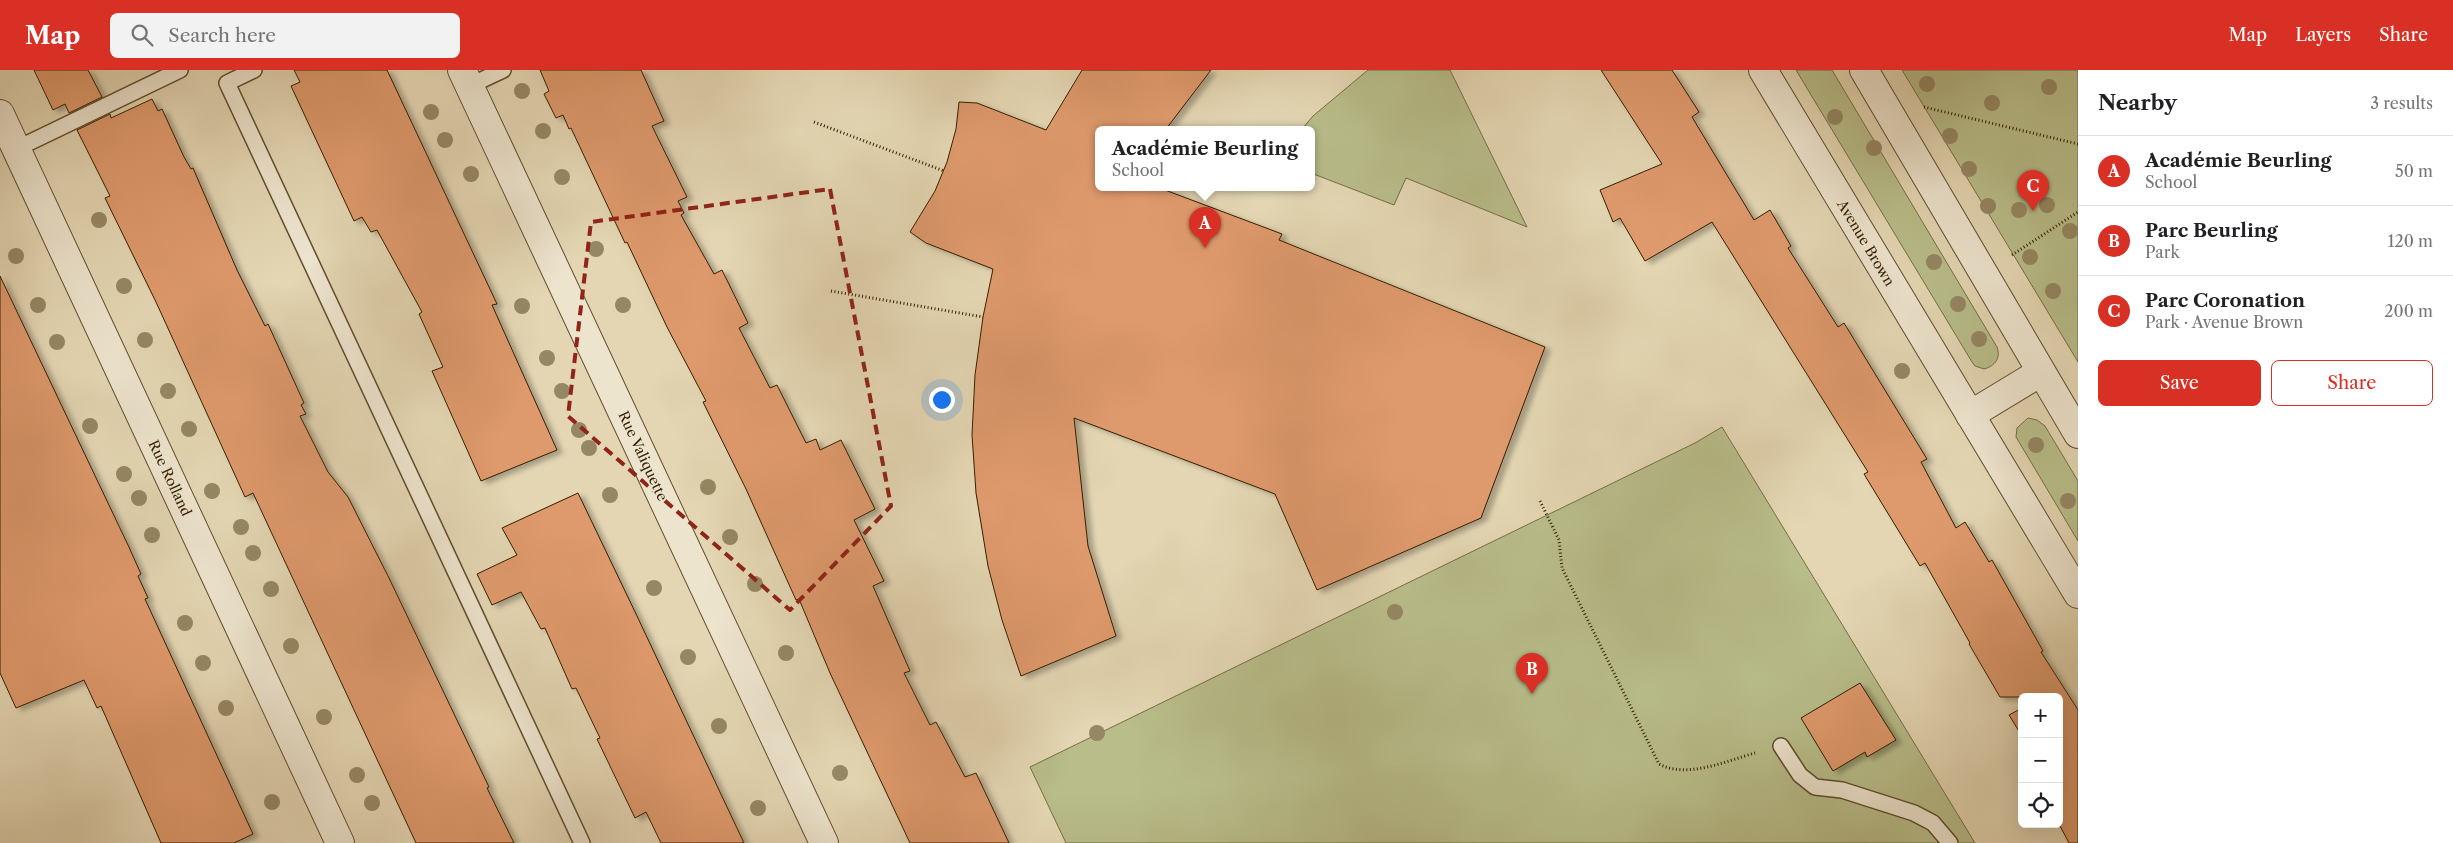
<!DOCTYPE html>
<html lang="en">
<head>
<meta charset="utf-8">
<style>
  body { margin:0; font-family:"Libre Caslon Text",serif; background:#f2f2f2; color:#202124 }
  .controls { position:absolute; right:15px; bottom:15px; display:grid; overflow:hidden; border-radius:8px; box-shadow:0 5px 20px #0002 }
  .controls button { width:45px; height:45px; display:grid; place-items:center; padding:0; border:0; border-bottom:1px solid #e0e0e0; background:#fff; color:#202124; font:25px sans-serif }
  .you { position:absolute; left:941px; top:329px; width:18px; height:18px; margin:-12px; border:4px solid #fff; border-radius:50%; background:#1a73e8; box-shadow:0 0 0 8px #1a73e833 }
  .badge { display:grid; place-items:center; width:32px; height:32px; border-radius:50%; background:#d93025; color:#fff; font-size:16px; font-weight:700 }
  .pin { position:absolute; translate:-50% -41px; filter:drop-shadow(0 1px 2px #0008) }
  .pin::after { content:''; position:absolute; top:26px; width:18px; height:15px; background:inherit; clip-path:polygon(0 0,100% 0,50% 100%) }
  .popup { position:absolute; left:1095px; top:56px; width:220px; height:65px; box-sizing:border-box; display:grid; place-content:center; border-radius:8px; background:#fff; filter:drop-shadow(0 1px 4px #0005); font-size:16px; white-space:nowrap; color:#757577 }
  .popup b { font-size:19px; color:#202124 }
  .popup::after { content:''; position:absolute; left:50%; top:100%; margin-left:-10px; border:10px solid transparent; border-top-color:#fff }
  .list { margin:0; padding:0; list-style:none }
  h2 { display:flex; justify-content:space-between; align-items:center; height:65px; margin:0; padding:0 20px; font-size:21px }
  h2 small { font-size:16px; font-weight:400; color:#757577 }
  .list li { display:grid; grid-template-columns:32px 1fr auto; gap:15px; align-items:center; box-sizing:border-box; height:70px; padding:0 20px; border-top:1px solid #e0e0e0 }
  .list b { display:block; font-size:19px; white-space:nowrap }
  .list p { margin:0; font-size:16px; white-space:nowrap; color:#757577 }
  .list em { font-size:16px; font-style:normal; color:#757577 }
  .actions { display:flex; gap:10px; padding:15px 20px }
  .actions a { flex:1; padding:11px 0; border:1px solid #d93025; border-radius:8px; text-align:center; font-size:18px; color:#d93025 }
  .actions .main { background:#d93025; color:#fff }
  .icon { flex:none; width:28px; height:28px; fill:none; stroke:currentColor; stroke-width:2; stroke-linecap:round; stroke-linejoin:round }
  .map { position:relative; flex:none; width:2078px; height:773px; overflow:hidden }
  header { display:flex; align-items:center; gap:30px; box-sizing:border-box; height:70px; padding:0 25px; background:#d93025; color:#fff }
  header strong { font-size:24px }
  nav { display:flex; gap:28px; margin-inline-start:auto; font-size:18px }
  .search { width:350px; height:45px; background:#f2f2f2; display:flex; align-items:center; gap:12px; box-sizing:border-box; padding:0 18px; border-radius:8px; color:#757577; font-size:19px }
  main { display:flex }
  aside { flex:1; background:#fff }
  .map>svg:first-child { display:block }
  .green { fill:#b8bd8a; stroke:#766e45 }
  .building { fill:#de996c; stroke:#341f00; filter:url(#shadow) }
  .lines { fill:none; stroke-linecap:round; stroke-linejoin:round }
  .lane-casing { stroke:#604d2d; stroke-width:18 }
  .street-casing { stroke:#604d2d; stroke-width:30 }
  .path { stroke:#341f00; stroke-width:3; stroke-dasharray:1 2.5; stroke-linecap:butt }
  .lane { stroke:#ede4ce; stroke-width:15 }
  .street { stroke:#ede4ce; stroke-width:28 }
  .tree { fill:#958763 }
  .marked { fill:none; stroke:#8f2418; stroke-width:4; stroke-dasharray:10 6; stroke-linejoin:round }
  .labels { text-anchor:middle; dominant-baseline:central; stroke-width:4; stroke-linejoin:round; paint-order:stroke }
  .street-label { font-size:14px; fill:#341f00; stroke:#ede4ce }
</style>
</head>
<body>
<header>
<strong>Map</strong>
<div class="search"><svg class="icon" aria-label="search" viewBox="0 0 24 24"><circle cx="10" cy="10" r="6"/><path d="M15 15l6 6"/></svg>Search here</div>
<nav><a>Map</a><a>Layers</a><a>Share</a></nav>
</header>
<main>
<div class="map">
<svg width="2078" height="773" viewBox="0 0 2078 773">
  <defs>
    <filter id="shadow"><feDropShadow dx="5.5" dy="3" stdDeviation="2.5" flood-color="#0004"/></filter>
  </defs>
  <rect width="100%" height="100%" fill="#e4d6b3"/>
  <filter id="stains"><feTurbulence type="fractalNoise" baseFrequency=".004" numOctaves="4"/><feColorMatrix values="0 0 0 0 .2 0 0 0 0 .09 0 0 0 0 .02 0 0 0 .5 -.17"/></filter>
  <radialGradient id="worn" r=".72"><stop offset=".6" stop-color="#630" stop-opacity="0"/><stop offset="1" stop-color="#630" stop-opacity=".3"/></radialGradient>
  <g class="green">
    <polygon points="1368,0 1450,0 1527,157 1406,108 1394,135 1311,103 1311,59 1302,59 1313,46"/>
    <path d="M1796,0H1832L1997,277C2001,288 1995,296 1984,299L1975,296L1972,292Z"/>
    <polygon points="1902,0 2078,0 2078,292 2072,282"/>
    <polygon points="2028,348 2037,350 2045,356 2078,411 2078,471 2016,367 2017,358"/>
    <polygon points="1722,357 1975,773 1066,773 1030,697 1695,373"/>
  </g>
  <g class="building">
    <polygon points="34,0 88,0 102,27 69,43 65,34 53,40"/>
    <polygon points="294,0 387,0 497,234 492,235 557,380 481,411 432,301 443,297 419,244 422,242 377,160 371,162 362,147 354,151 291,16 300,12"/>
    <polygon points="540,0 641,0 664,51 652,56 687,127 678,131 684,143 681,145 714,204 722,200 748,253 739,258 770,318 777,315 806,373 816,369 820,380 841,370 875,439 854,450 884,511 873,516 910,601 904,603 930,655 936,652 965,707 976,703 1009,773 910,773 830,603 799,529 796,530 746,419 703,332 706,331 667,257 627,172 625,173 571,58 569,59 563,45 556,48 544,24 549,21"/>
    <polygon points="1082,0 1211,0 1166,59 1099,59 1099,117 1157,117 1282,164 1279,170 1545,277 1481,448 1317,520 1275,424 1074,348 1088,476 1116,566 1021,606 1002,550 988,496 976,423 972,365 975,305 983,247 993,199 926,173 910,162 935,121 947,92 956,59 959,32 977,33 1046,60"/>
    <polygon points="1601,0 1672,0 1699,42 1692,47 1754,150 1770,140 1791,176 1788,178 1838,257 1844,253 1927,389 1921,392 1956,458 1965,452 1989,492 1992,490 2043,581 2041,582 2078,640 2078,773 2069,773 2059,754 2059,627 2000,627 1969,574 1970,573 1925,493 1920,496 1864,404 1868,402 1712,152 1645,191 1620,148 1613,152 1600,120 1662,94"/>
    <polygon points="152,29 158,41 162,39 184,87 191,99 193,98 237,200 265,256 268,254 304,333 301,335 306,344 300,346 328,402 348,427 389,508 489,717 487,718 514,773 416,773 253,423 245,427 156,232 105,128 110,126 77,60 110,44 111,48"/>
    <polygon points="0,206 128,475 141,504 138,506 148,528 145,529 253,764 234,773 161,773 101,636 97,638 84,610 16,638 0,603"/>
    <polygon points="578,423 637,546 744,773 661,773 646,742 635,748 597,669 600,668 576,618 572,619 545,558 541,559 521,522 492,535 477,504 517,485 502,458"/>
    <polygon points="1860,613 1896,670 1867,687 1865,682 1833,701 1801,648"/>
    <polygon points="2022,638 2022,666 2009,645"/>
  </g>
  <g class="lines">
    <g class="lane-casing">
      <g id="lane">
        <polyline points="254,0 227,13 582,773"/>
        <polyline points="469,16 503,0"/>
        <polyline points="16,79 180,0"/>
        <polyline points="1781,676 1800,705 1815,717 1842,720 1914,743 1933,753 1950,773"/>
      </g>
    </g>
    <g class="street-casing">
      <g id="street">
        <polyline points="462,0 824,773"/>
        <polyline points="1763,0 2078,524"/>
        <polyline points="1864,0 2078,364"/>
        <polyline points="0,44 340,773"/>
        <polyline points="1970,345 2041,302"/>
      </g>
    </g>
    <g class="path">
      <polyline points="1924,37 2078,74"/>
      <polyline points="814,52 944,101"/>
      <polyline points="2012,185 2078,142"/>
      <polyline points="831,221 983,247"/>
      <path d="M1540,431L1559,470L1562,498L1659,694C1687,709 1726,691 1755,683"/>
    </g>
    <use href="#lane" class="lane"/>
    <use href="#street" class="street"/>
  </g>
  <g class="tree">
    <circle cx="1927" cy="14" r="8"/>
    <circle cx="2049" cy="17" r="8"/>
    <circle cx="522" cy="21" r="8"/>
    <circle cx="1992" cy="33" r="8"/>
    <circle cx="431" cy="42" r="8"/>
    <circle cx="1835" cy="47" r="8"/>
    <circle cx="543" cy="61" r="8"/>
    <circle cx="1950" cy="66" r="8"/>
    <circle cx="445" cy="70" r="8"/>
    <circle cx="1874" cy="78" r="8"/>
    <circle cx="1969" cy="99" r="8"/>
    <circle cx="471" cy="104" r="8"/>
    <circle cx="562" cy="107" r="8"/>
    <circle cx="2047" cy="135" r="8"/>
    <circle cx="1988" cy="136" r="8"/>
    <circle cx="2019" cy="140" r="8"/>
    <circle cx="99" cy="150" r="8"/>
    <circle cx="2070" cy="161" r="8"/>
    <circle cx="596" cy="179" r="8"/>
    <circle cx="16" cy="186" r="8"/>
    <circle cx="2030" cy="187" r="8"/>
    <circle cx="1934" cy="192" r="8"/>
    <circle cx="124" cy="216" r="8"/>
    <circle cx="2053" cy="221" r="8"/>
    <circle cx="1958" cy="234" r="8"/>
    <circle cx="38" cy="235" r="8"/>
    <circle cx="623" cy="235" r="8"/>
    <circle cx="522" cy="236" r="8"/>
    <circle cx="1979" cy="269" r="8"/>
    <circle cx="145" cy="270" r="8"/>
    <circle cx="57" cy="272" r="8"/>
    <circle cx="547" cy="288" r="8"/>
    <circle cx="1902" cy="301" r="8"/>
    <circle cx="168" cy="321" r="8"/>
    <circle cx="562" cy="321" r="8"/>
    <circle cx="90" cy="356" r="8"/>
    <circle cx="189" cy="359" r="8"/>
    <circle cx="579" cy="360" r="8"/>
    <circle cx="2036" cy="375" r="8"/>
    <circle cx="589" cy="378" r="8"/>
    <circle cx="124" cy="404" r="8"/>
    <circle cx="708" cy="417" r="8"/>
    <circle cx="212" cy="421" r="8"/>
    <circle cx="610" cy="425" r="8"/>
    <circle cx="139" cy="428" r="8"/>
    <circle cx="2068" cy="431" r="8"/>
    <circle cx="241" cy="457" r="8"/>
    <circle cx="152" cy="465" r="8"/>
    <circle cx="730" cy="467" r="8"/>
    <circle cx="253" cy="483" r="8"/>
    <circle cx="755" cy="514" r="8"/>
    <circle cx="654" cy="518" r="8"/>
    <circle cx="271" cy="519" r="8"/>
    <circle cx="1395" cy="542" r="8"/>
    <circle cx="185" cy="553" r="8"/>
    <circle cx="291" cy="576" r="8"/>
    <circle cx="786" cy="583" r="8"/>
    <circle cx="688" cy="587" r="8"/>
    <circle cx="203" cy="593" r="8"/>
    <circle cx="226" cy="638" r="8"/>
    <circle cx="324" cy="647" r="8"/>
    <circle cx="719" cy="656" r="8"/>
    <circle cx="1097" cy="663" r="8"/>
    <circle cx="840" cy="703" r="8"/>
    <circle cx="357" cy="705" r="8"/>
    <circle cx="272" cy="732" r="8"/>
    <circle cx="372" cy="733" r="8"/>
    <circle cx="758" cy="738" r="8"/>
  </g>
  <path class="marked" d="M830,119L891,436L790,540L568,346L591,152Z"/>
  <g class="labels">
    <g class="street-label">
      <text transform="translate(1866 173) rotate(59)">Avenue Brown</text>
      <text transform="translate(643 386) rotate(65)">Rue Valiquette</text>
      <text transform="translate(170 408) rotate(65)">Rue Rolland</text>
    </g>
  </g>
  <rect width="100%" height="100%" filter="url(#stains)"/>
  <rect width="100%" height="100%" fill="url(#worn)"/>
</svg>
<div class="controls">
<button>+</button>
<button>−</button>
<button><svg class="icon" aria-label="locate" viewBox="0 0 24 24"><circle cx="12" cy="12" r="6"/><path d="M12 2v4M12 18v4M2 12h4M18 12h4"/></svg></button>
</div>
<div class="you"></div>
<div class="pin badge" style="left:1205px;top:178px">A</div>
<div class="popup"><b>Académie Beurling</b>School</div>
<div class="pin badge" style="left:1532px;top:624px">B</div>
<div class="pin badge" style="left:2033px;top:141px">C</div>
</div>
<aside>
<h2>Nearby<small>3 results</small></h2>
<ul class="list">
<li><span class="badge">A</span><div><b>Académie Beurling</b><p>School</p></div><em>50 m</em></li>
<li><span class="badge">B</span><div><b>Parc Beurling</b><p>Park</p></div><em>120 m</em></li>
<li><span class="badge">C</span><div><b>Parc Coronation</b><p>Park · Avenue Brown</p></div><em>200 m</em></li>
</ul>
<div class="actions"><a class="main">Save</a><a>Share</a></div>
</aside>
</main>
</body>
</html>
